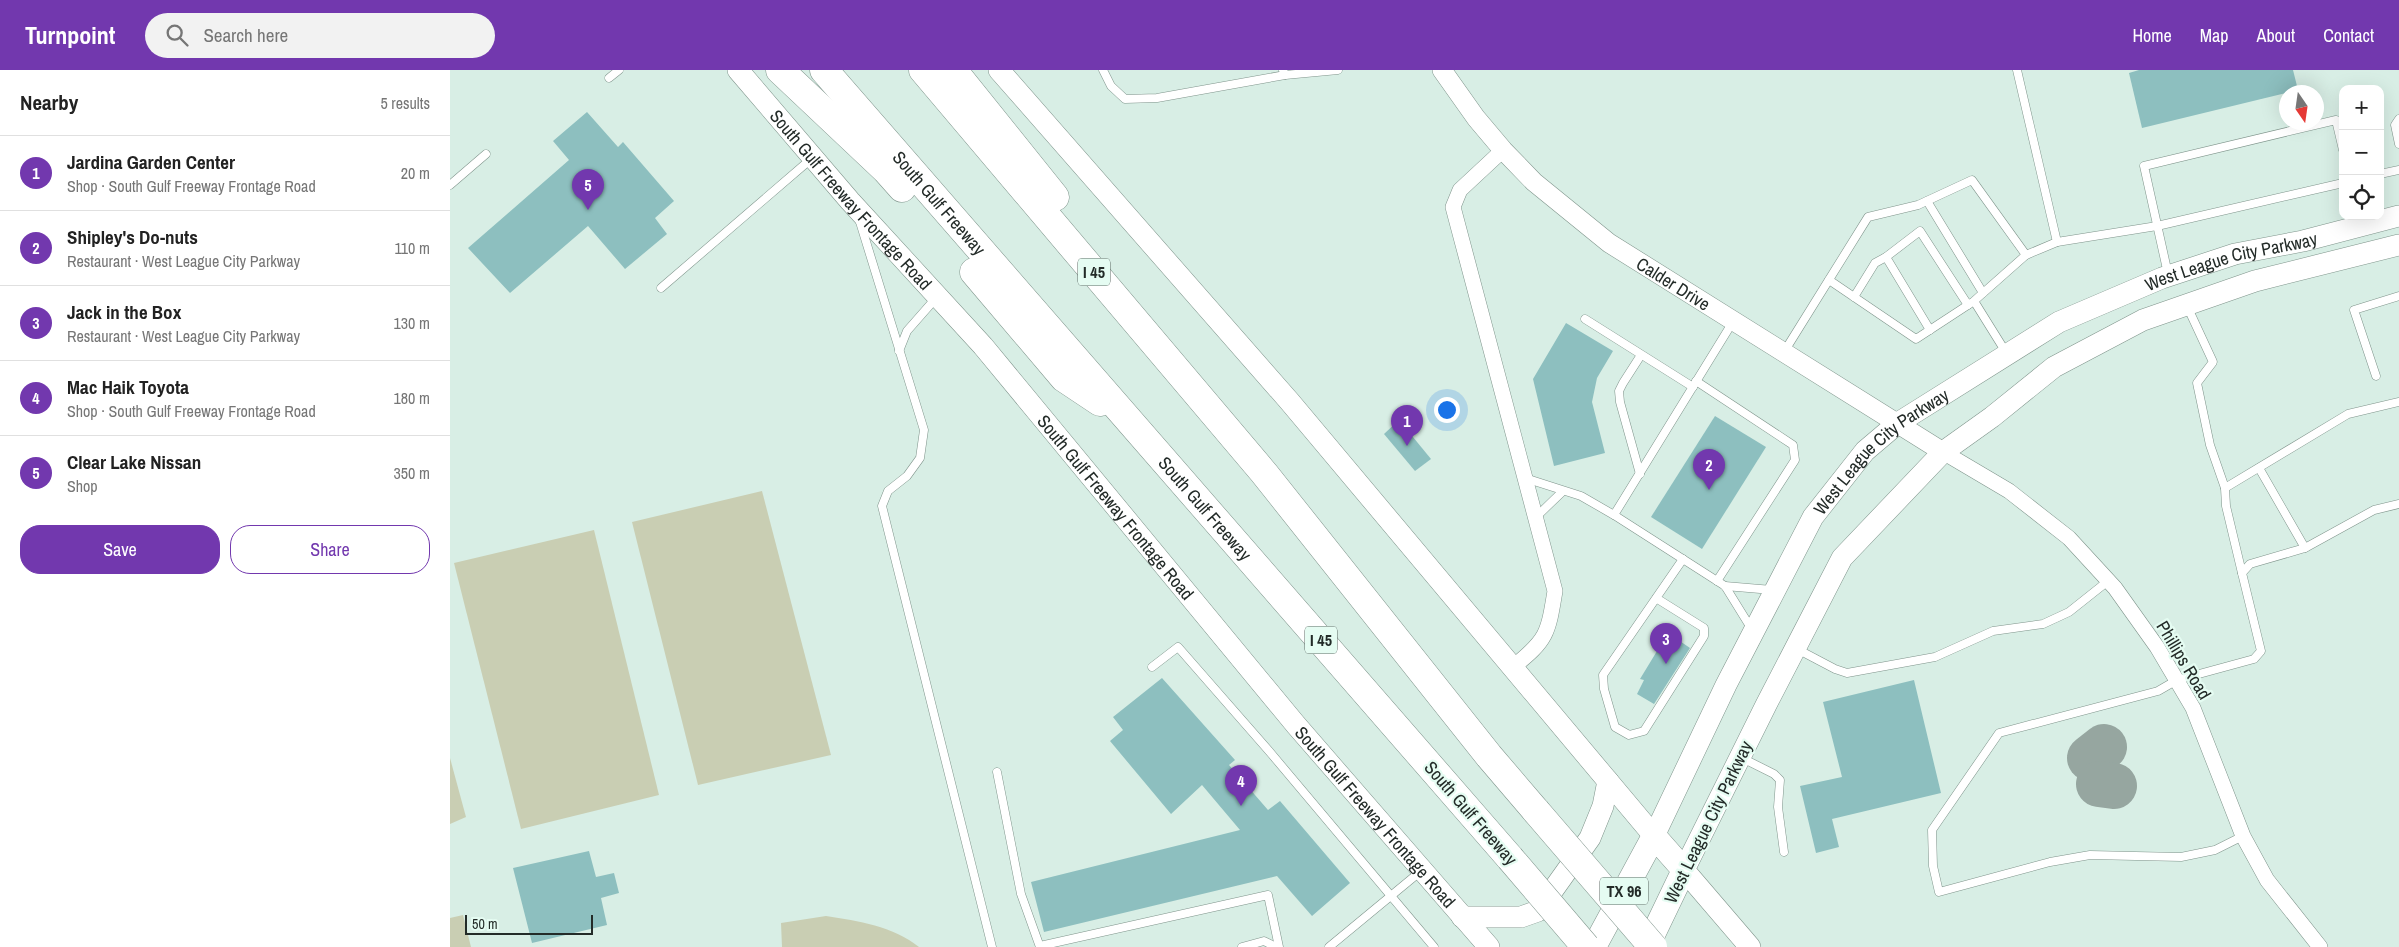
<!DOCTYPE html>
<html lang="en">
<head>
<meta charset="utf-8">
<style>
  body { margin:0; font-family:"Archivo Narrow",sans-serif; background:#f2f2f2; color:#222 }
  .controls { position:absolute; right:15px; top:15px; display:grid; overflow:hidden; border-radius:10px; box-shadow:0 5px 20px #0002 }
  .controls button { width:45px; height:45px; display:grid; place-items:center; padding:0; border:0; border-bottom:1px solid #e0e0e0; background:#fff; color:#222; font:25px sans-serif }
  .compass { position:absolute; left:1829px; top:15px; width:45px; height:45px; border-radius:50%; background:#fff; box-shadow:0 5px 20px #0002; rotate:167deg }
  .scale { position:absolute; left:15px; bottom:12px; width:128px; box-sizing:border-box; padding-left:5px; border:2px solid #232b28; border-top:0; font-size:14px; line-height:18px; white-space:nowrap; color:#232b28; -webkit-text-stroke:4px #e5fcf2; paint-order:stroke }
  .you { position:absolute; left:996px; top:339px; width:18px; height:18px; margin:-12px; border:4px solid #fff; border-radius:50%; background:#1a73e8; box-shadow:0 0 0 8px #1a73e833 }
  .badge { display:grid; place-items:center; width:32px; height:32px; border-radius:50%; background:#7238ae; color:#fff; font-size:16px; font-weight:700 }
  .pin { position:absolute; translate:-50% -41px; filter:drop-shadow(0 1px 2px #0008) }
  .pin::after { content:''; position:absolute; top:26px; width:18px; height:15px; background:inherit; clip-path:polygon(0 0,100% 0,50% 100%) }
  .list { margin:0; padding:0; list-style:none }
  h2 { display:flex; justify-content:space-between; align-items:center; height:65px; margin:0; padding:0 20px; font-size:21px }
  h2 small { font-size:16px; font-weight:400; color:#767676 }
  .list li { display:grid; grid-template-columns:32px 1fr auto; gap:15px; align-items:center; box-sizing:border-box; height:75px; padding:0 20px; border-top:1px solid #e0e0e0 }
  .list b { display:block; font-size:19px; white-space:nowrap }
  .list p { margin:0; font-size:16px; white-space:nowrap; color:#767676 }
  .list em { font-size:16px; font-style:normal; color:#767676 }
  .actions { display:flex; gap:10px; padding:15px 20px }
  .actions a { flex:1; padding:11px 0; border:1px solid #7238ae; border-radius:20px; text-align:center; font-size:18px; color:#7238ae }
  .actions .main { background:#7238ae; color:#fff }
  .icon { flex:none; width:28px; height:28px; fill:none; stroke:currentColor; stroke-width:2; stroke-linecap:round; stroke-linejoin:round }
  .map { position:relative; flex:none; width:1949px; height:877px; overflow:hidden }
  header { display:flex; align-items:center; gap:30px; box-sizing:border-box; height:70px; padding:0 25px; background:#7238ae; color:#fff }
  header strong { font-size:24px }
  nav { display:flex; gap:28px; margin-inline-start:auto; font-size:18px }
  .search { width:350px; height:45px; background:#f2f2f2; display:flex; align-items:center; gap:12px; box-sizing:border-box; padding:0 18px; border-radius:28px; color:#767676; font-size:19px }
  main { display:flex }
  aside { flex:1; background:#fff }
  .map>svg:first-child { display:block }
  .green { fill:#c9ceb3 }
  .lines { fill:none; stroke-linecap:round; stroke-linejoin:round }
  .taxiway { stroke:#96a6a0; stroke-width:46 }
  .building { fill:#8dbfbf }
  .service-casing { stroke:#7f948b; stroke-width:9 }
  .minor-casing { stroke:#7f948b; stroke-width:16 }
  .tertiary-casing { stroke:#7f948b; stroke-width:20 }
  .secondary-casing { stroke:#7f948b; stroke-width:22 }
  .primary-casing { stroke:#7f948b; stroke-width:25 }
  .motorway-casing { stroke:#7f948b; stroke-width:29 }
  .service { stroke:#fff; stroke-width:8 }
  .minor { stroke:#fff; stroke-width:15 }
  .tertiary { stroke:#fff; stroke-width:19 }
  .secondary { stroke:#fff; stroke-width:21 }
  .primary { stroke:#fff; stroke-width:24 }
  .motorway { stroke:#fff; stroke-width:28 }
  .motorway-bridge-casing { stroke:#7f948b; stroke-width:29; stroke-linecap:butt }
  .motorway-bridge { stroke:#fff; stroke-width:28 }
  .labels { text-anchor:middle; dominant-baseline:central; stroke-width:4.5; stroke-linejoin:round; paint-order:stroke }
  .shield { fill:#e5fcf2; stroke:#5d6a65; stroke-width:1 }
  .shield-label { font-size:16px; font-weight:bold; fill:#232b28 }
  .street-label { font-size:18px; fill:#232b28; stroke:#e5fcf2 }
</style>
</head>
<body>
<header>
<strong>Turnpoint</strong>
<div class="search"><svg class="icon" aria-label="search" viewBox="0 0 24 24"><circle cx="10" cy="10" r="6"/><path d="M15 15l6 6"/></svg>Search here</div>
<nav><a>Home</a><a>Map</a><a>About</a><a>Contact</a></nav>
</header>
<main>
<aside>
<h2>Nearby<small>5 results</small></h2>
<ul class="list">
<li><span class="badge">1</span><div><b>Jardina Garden Center</b><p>Shop · South Gulf Freeway Frontage Road</p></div><em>20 m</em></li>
<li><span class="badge">2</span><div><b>Shipley's Do-nuts</b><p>Restaurant · West League City Parkway</p></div><em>110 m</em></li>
<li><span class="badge">3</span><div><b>Jack in the Box</b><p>Restaurant · West League City Parkway</p></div><em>130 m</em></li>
<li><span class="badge">4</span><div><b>Mac Haik Toyota</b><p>Shop · South Gulf Freeway Frontage Road</p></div><em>180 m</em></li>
<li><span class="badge">5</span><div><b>Clear Lake Nissan</b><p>Shop</p></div><em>350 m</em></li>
</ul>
<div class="actions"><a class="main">Save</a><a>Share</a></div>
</aside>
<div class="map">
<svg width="1949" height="877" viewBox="0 0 1949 877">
  <rect width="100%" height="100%" fill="#d8eee5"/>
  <g class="green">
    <polygon points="312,421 381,685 248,715 182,452"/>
    <polygon points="144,460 209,725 71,759 4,493"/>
    <polygon points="0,688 16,747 0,754"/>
    <polygon points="13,845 21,877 0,877 0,848"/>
    <path d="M376,846C409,851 442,856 469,877H332L331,853Z"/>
  </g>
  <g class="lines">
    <g class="taxiway">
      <polyline points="1640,688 1654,677"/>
      <polyline points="1649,714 1664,716"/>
    </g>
  </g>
  <g class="building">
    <polygon points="1689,0 1843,0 1848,20 1692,58 1679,3"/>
    <polygon points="137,42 168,77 173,72 224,131 205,148 217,164 175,199 138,156 60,223 18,178 119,90 103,71"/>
    <polygon points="1116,253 1163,281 1147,308 1142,332 1155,383 1104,396 1083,309"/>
    <polygon points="1265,346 1316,377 1252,479 1201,447"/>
    <polygon points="949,350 981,389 965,401 934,364"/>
    <polygon points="1218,563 1240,578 1204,634 1187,624 1194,610 1190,609"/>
    <polygon points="712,608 785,690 779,695 818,740 830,731 900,813 862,846 827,806 594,862 581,812 790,760 752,715 721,744 660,671 673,660 663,647"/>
    <polygon points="1464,610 1491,723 1382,749 1389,777 1366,783 1350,716 1392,707 1373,632"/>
    <polygon points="139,781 146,807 164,803 169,823 151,828 157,855 82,873 63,798"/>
  </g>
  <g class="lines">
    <g class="service-casing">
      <g id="service">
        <polyline points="653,0 661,16 675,29 707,28 835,5 833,0"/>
        <polyline points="1567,0 1607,172 1707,156 1893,113"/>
        <polyline points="835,5 888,0"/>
        <polyline points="159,8 169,0"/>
        <polyline points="1949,49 1945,55 1949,74"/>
        <polyline points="1930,104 1949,100"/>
        <polyline points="0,115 36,84"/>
        <polyline points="1477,131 1533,223"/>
        <polyline points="410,152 474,360 470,388 457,406 438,421 432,436 542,877"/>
        <polyline points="1576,185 1607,172"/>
        <polyline points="1718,204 1694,96 1886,50 1893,80"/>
        <polyline points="1379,210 1466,269 1521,233"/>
        <polyline points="211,218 361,89"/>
        <polyline points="1404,227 1425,193 1436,187"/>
        <polyline points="1737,236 1763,292 1747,313 1760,375 1775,418"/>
        <polyline points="1135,249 1243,317"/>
        <polyline points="1284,250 1164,445 1275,516 1301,558"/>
        <polyline points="1480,260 1436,187 1470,161 1518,235"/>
        <polyline points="449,281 457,261 486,228"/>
        <polyline points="1334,282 1418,147 1468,135 1522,110 1576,185 1524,231 1557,284"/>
        <polyline points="1926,306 1904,240 1949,226"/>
        <polyline points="1246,311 1343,375 1345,390 1267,511"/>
        <polyline points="1809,398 1855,478 1924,440 1949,434"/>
        <polyline points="1190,404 1170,332 1169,321 1173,313 1191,285"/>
        <polyline points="1075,408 1131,426 1164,445"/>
        <polyline points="1085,448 1112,422"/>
        <polyline points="1792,503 1776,436 1775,418 1898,344 1949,332"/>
        <polyline points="1275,516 1322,520"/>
        <polyline points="1206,528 1254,558 1254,566 1194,661 1179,665 1165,657 1154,619 1153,605 1233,489"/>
        <polyline points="1347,579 1385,599 1397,603 1485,587 1543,561 1593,554 1619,542 1658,511"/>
        <polyline points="702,597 728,577 819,681 984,877"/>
        <polyline points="1292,688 1324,704 1330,710 1328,737 1334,782"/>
        <polyline points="547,702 571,824 590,877"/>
        <polyline points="1793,766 1765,780 1731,787 1640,785 1600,792 1489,822 1483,796 1482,760 1549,663 1708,621 1727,610 1804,589 1811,581 1792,503 1800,494 1855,478"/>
        <polyline points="590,876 818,825 829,877"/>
        <polyline points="792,877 814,871 826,877"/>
        <polyline points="879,877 971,801"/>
      </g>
    </g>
    <g class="minor-casing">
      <g id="minor">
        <path d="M1053,80L1010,120L1003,137L1105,521C1098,564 1097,570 1063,597"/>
        <polyline points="1493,382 1559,421 1619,468 1665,518 1707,577 1743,638 1793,766 1817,810 1870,877"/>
      </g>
    </g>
    <g class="tertiary-casing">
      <g id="tertiary">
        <path id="s1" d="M992,0L1026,48L1053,80L1084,112L1159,173L1493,382"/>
      </g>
    </g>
    <g class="secondary-casing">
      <g id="secondary">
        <path id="s2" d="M288,0L400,131L533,276L846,655L1039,877"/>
        <path id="s3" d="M549,0L840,332L1204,766L1276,615L1363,447L1415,381L1448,353L1609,252L1712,208L1785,184L1853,171L1949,146"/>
        <polyline points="1012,847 1071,847 1088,841 1140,768 1153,736 1158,711"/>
        <polyline points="1300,877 1234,800 1316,635 1392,488 1493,382 1542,347 1604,297 1693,250 1805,211 1949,175"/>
      </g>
    </g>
    <g class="primary-casing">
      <polyline id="primary" points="1144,877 1204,766 1234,800 1197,877"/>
    </g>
    <g class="motorway-casing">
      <g id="motorway">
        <polyline points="330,0 436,100 452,118"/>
        <path id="s4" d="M374,0L1060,788"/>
        <polyline points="473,0 814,403 1039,686 1086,741"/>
        <polyline points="503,0 605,127"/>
        <polyline points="524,202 614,308 650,332"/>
      </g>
    </g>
    <use href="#service" class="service"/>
    <use href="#minor" class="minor"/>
    <use href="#tertiary" class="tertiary"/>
    <use href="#secondary" class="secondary"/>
    <use href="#primary" class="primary"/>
    <use href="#motorway" class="motorway"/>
    <g class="motorway-bridge-casing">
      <g id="motorway-bridge">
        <polyline points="1086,741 1203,877"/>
        <polyline points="1060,788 1136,877"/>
      </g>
    </g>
    <use href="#motorway-bridge" class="motorway-bridge"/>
  </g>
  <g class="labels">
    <g class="shield">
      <rect x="628" y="188.5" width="32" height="27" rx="4"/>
      <rect x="855" y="556.5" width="32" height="27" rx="4"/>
      <rect x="1150" y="807.5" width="48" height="27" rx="4"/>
    </g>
    <g class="shield-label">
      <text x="644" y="202">I 45</text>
      <text x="871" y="570">I 45</text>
      <text x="1174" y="821">TX 96</text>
    </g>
    <g class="street-label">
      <text stroke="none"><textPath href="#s2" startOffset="172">South Gulf Freeway Frontage Road</textPath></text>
      <text stroke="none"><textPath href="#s4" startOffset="176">South Gulf Freeway</textPath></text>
      <text stroke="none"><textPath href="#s3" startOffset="1865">West League City Parkway</textPath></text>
      <text stroke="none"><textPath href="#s1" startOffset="318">Calder Drive</textPath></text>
      <text stroke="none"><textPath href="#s3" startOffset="1460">West League City Parkway</textPath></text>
      <text stroke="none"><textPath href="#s2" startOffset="578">South Gulf Freeway Frontage Road</textPath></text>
      <text stroke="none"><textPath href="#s4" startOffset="581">South Gulf Freeway</textPath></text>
      <text transform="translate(1734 590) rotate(59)">Phillips Road</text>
      <text transform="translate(1021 743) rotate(49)">South Gulf Freeway</text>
      <text stroke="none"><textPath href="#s2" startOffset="982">South Gulf Freeway Frontage Road</textPath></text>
      <text transform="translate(1258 752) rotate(-64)">West League City Parkway</text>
    </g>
  </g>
</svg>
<div class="controls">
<button>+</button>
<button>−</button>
<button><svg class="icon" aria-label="locate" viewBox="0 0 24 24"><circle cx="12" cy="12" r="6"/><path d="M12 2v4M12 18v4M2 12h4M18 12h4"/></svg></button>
</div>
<svg class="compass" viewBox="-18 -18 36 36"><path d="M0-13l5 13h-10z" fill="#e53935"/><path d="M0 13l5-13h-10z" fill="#767676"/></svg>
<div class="scale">50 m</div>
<div class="you"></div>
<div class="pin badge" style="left:957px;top:376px">1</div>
<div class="pin badge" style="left:1259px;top:420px">2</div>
<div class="pin badge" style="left:1216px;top:594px">3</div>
<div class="pin badge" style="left:791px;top:736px">4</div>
<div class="pin badge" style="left:138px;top:140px">5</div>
</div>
</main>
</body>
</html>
